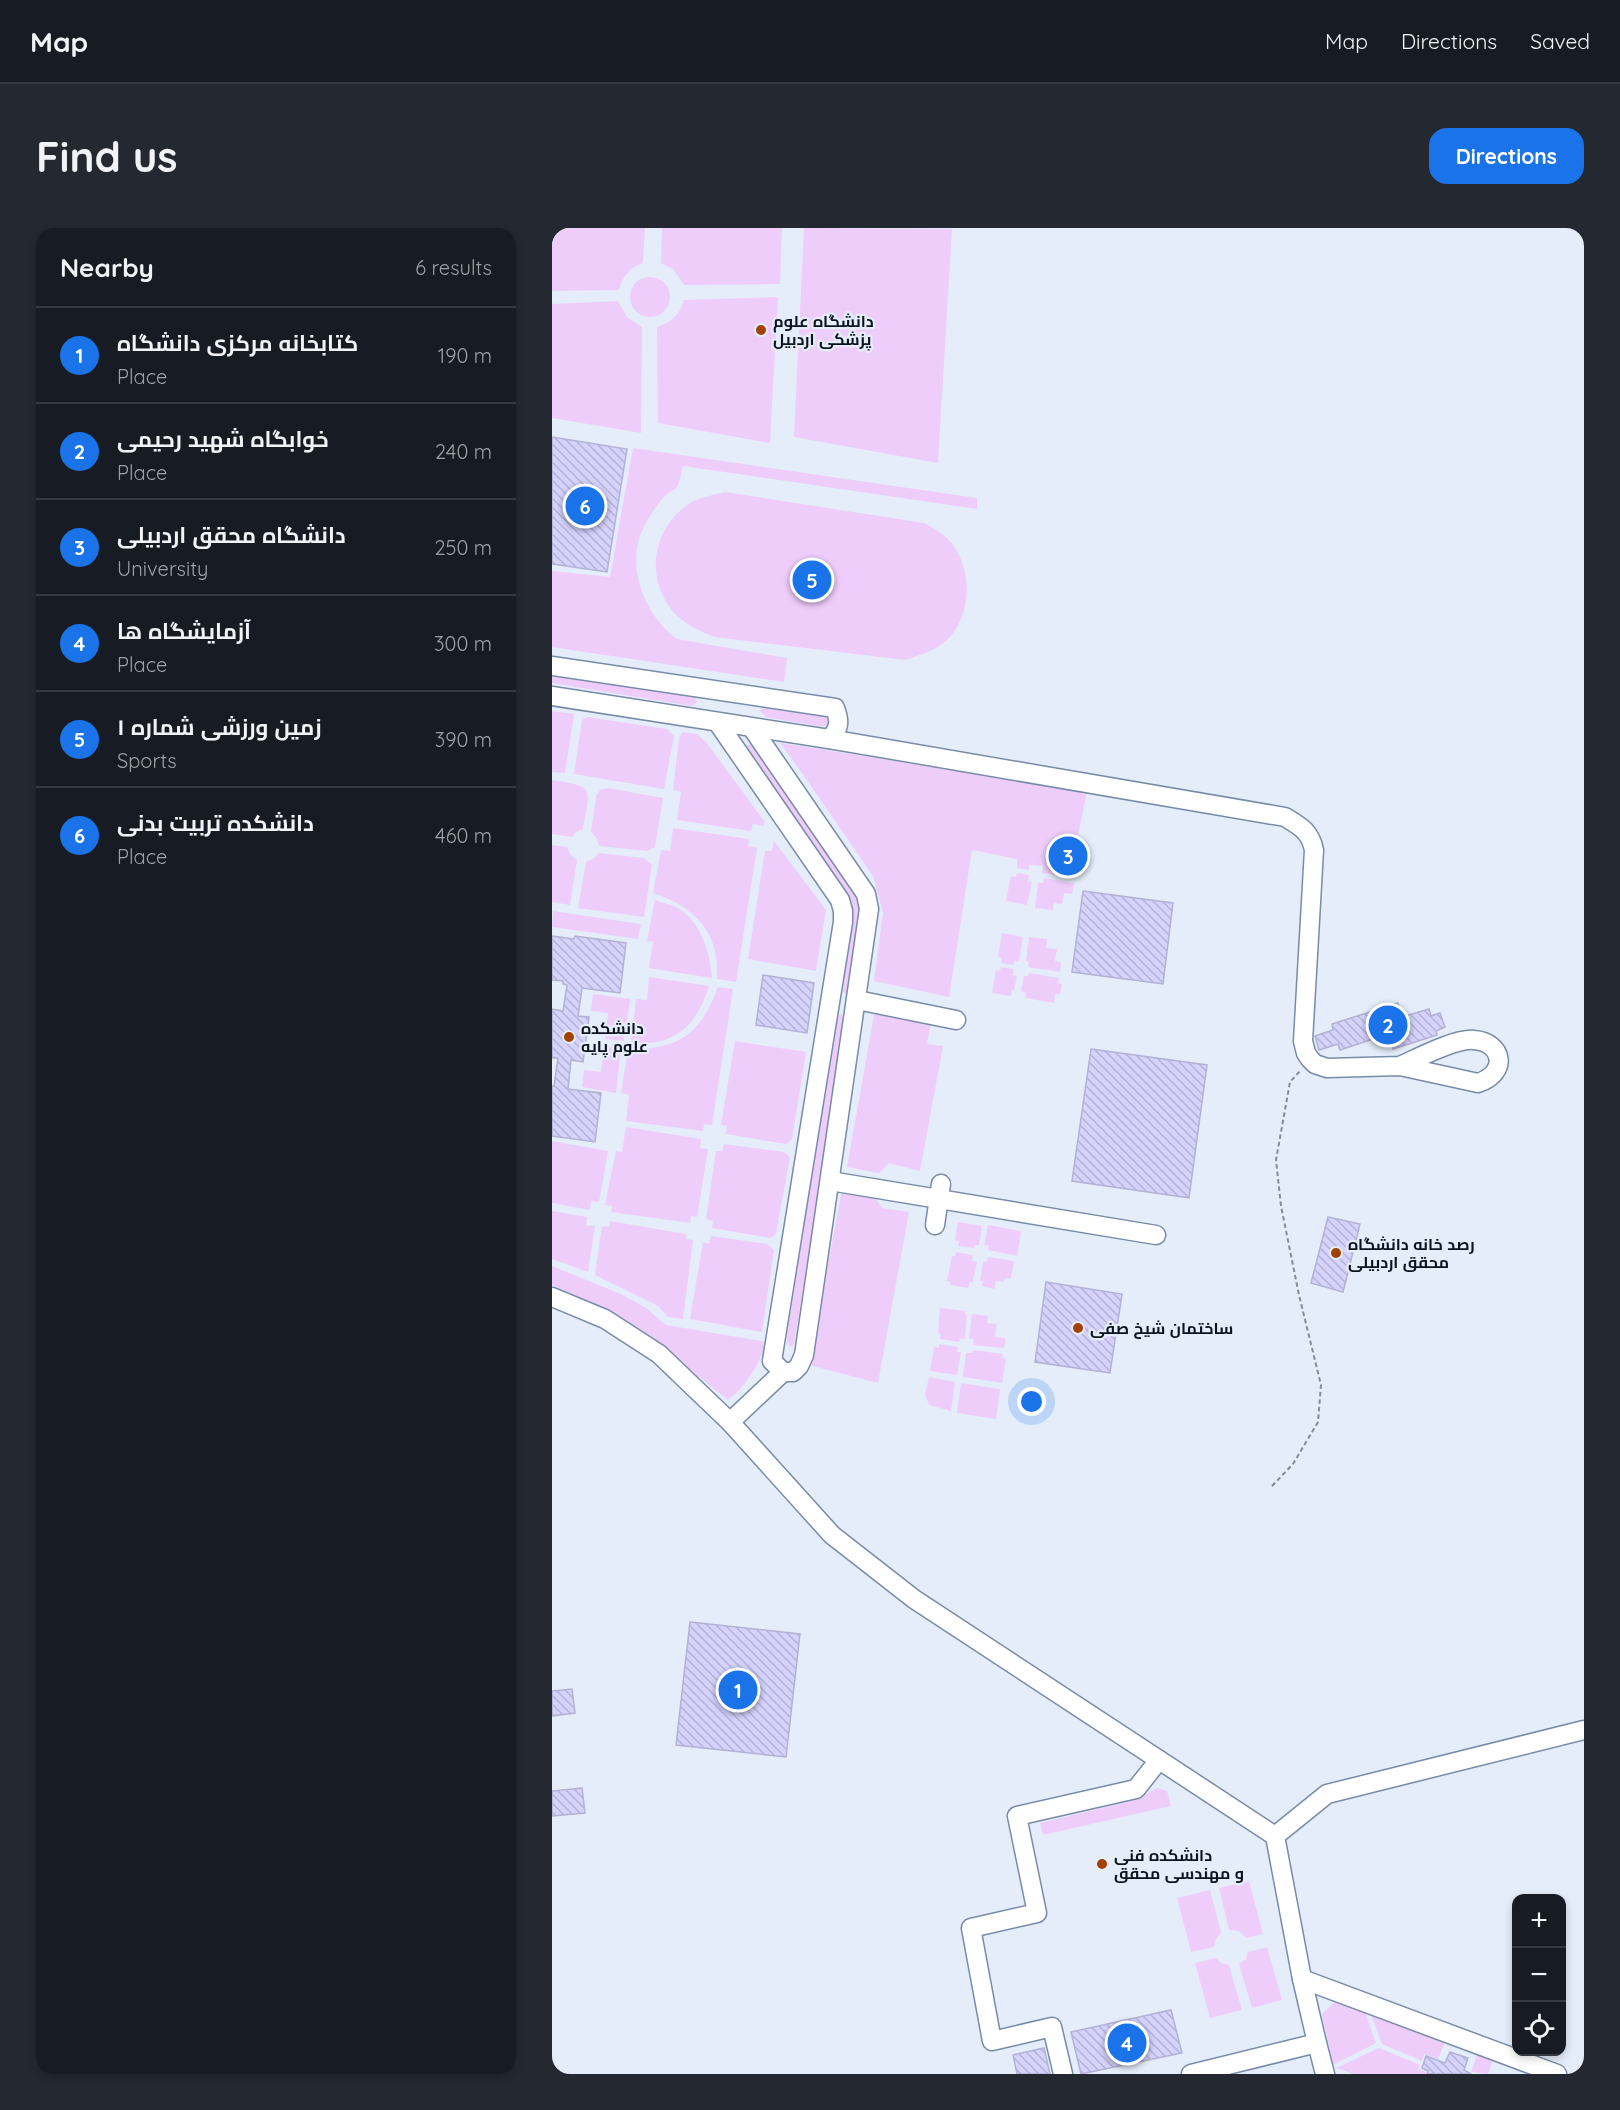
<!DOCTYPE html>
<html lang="en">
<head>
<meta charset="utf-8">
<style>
  body { margin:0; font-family:Quicksand,Cairo,sans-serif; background:#242831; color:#f1f3f6 }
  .controls { position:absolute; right:18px; bottom:18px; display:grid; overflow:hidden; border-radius:12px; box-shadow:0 3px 9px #0003 }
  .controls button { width:54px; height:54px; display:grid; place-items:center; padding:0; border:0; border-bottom:2px solid #363941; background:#171b24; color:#f1f3f6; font:30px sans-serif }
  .you { position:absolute; left:480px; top:1174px; width:21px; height:21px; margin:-15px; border:4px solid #fff; border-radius:50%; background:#1a73e8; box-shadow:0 0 0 9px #1a73e833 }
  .badge { display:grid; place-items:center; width:39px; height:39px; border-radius:50%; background:#1a73e8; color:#fff; font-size:20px; font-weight:700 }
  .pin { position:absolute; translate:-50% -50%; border:3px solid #fff; box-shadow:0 2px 6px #0006 }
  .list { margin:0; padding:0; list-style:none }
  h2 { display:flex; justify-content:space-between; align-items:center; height:78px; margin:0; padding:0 24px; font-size:26px }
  h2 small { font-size:20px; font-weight:400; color:#9ea1a6 }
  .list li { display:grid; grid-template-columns:39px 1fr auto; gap:18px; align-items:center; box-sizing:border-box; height:96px; padding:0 24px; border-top:2px solid #363941 }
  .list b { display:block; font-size:22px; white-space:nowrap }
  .list p { margin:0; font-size:20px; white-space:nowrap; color:#9ea1a6 }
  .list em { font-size:20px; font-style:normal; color:#9ea1a6 }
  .icon { flex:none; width:33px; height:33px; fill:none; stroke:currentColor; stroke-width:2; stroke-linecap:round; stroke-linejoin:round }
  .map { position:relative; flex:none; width:1032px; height:1846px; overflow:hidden; border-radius:18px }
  header { display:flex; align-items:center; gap:36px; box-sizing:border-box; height:84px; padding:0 30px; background:#171b24; border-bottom:2px solid #363941 }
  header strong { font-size:28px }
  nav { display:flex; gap:33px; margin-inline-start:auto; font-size:21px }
  .intro { display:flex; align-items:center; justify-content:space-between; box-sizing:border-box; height:144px; padding:0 36px }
  h1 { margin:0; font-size:42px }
  .button { padding:15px 27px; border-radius:18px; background:#1a73e8; color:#fff; font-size:21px; font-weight:700 }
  main { display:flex; gap:36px; padding:0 36px }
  aside { flex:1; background:#171b24; border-radius:18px; box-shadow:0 3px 9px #0003 }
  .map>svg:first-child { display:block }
  .grass { fill:#efcdfb }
  .building { fill:url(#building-back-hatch); stroke:#b3b1d4; stroke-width:1.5 }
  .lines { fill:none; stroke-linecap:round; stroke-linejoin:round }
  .minor-casing { stroke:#788ba8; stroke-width:21 }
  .path { stroke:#848c98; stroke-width:2; stroke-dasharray:4.5 3; stroke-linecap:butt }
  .minor { stroke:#fff; stroke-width:18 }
  .poi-dot { fill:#a34103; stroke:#e5edfa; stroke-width:2 }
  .labels { text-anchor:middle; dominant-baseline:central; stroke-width:4.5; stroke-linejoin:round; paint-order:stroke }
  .poi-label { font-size:16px; font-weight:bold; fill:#0c131e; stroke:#e5edfa; text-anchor:start }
</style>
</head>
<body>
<header>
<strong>Map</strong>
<nav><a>Map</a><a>Directions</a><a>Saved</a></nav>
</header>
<div class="intro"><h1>Find us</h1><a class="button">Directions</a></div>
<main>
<aside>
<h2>Nearby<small>6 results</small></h2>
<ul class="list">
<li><span class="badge">1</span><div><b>کتابخانه مرکزی دانشگاه</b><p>Place</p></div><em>190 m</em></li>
<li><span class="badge">2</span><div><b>خوابگاه شهید رحیمی</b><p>Place</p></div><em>240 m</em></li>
<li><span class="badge">3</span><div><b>دانشگاه محقق اردبیلی</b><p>University</p></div><em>250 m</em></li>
<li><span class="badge">4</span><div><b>آزمایشگاه ها</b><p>Place</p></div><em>300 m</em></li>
<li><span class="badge">5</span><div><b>زمین ورزشی شماره ۱</b><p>Sports</p></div><em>390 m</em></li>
<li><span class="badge">6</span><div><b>دانشکده تربیت بدنی</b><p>Place</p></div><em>460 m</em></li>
</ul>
</aside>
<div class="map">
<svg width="1032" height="1846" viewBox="0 0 1032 1846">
  <defs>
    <pattern id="building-back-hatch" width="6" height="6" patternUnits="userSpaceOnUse" patternTransform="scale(1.5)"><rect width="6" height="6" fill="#d5d2fc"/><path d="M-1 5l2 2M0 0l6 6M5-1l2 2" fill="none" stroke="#b6b3d8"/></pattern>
  </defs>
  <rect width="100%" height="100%" fill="#e5edfa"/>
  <g class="grass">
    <path d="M0,0H93L91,35C77,40 71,48 67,62L0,63Z"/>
    <polygon points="110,0 230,0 228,56 132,57 121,41 109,35"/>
    <polygon points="252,0 400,1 386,235 242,209"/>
    <circle cx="98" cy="69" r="20"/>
    <path d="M226,69L218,215L106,195L105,99C119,94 128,87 132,72Z"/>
    <polygon points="66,73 75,89 90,99 89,205 0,190 0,76"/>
    <path d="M81,220L425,270V281L131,238C129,245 128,255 124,260C121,263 116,265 113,268C105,276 97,289 92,299C72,338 93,387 125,411L235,430L232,454L0,419V343L58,349Z"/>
    <path d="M173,264L372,295C383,301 394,307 401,317C421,344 419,389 395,412C384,423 367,427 353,432L162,409C147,402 129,395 119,381C93,346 101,300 138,275C148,269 162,267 173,264Z"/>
    <polygon points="0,445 143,469 145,474 140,478 0,455"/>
    <polygon points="210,479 276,489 277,495 271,499 214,489 208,483"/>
    <polygon points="0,483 22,486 13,545 0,544"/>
    <polygon points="35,489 115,501 122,508 112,561 22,546 30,492"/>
    <polygon points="130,504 145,506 154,514 213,594 211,598 201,596 199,603 125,592 129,564 121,562 127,510"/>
    <polygon points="228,515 535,563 518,648 490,645 491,638 477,637 477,642 465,640 465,631 420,622 397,769 322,753 331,685 321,648 250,545"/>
    <polygon points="195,517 201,517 301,655 309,675 299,764 295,767 291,764 290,759 301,698 298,670 194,523"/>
    <path d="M0,552C45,559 38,560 31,601L24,604L20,609L0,606Z"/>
    <polygon points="56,560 111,570 103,619 95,623 47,618 45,611 39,604 44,568 48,562"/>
    <path d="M121,600L197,611L196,618L205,620L184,754L165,751C168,704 143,679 101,665L109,622L118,623Z"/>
    <polygon points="222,613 274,682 264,743 196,731 213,623 220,623"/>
    <polygon points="0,617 15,619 18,626 25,632 18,677 0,674"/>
    <polygon points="47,625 92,630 100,637 92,689 26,680 34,634 42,630"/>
    <polygon points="465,645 477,647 476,653 480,654 475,677 454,673 459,648 464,649"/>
    <polygon points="492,650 522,655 520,666 512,665 510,676 502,675 501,682 483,680 486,655 491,655"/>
    <path d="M103,672C110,675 119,676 126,680C150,695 158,725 160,750L97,740L101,714L95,713Z"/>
    <polygon points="1,683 89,696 86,711 0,699"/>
    <polygon points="450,705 471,709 467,734 462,733 462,737 449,735 450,730 446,729"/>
    <polygon points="477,709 495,711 494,720 505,721 503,733 509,734 508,744 476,739 477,734 474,733"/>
    <polygon points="449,739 462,741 461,747 465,748 462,762 460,762 459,768 440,765 444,742 448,743"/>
    <polygon points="477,745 507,750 506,755 510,756 508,766 503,766 502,775 473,770 474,765 469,763 472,748 476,748"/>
    <path d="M97,749L157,758C145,797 123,819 79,815L84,771L95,772Z"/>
    <path d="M166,759L181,761L160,897L152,896L151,903L74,893L77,867L69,865L76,822C127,820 147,809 166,759Z"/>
    <polygon points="41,766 78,771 72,813 53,811 56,785 39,783"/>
    <polygon points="323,782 379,793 375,816 391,818 368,943 337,935 327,945 295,939"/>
    <polygon points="289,786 294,789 295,794 242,1116 239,1119 235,1114 235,1108 285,791"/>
    <polygon points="183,813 254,824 240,911 234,916 174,906 175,898 169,897"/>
    <polygon points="52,818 69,821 64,865 30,859 32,842 49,844"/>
    <polygon points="74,899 149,911 148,920 156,921 145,989 139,988 138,995 59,984 60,978 53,977 64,923 70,924"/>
    <polygon points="0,913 56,923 47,974 39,973 38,982 0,975"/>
    <polygon points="172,916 232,924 238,929 224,1006 218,1010 160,1000 161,993 154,991 164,923 170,923"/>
    <polygon points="290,962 321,967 330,980 357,984 326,1155 257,1137"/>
    <polygon points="0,983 35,989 34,997 43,998 36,1044 0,1031"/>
    <polygon points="58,993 134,1006 134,1011 141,1012 131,1091 116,1089 106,1078 43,1047 50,998 57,999"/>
    <polygon points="406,994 430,998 427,1017 423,1017 422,1020 406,1018 407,1013 403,1013"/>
    <polygon points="436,997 469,1003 465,1028 436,1022 437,1018 432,1017"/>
    <polygon points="159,1008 215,1016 222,1022 210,1104 138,1091 151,1014 157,1016"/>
    <polygon points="404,1024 421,1027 420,1033 425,1034 421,1054 418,1054 416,1060 398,1057 398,1054 395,1053 400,1028 403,1028"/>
    <polygon points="436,1029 462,1033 459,1051 453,1050 452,1054 444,1053 443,1061 430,1058 431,1053 428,1053 431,1034 435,1034"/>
    <path d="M0,1038L69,1066L94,1080L114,1097L215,1114C206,1137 196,1156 176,1172L89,1102L61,1084L0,1057Z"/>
    <polygon points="388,1080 413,1083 413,1086 415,1087 413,1111 408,1110 407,1114 388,1111 389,1106 386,1105"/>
    <polygon points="420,1086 436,1088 435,1095 445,1096 443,1109 454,1110 452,1120 421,1117 422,1111 417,1110"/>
    <polygon points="387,1116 406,1119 405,1124 409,1124 405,1147 378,1143 382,1119 387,1120"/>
    <polygon points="421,1122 451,1126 450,1130 454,1131 450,1155 411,1149 414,1125 420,1125"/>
    <polygon points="377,1149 403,1154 399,1183 377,1177 373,1166"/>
    <polygon points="409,1155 448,1161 444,1191 405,1185"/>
    <polygon points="605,1560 615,1563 619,1578 491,1607 488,1595 584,1572"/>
    <polygon points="697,1653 711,1706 694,1710 687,1703 677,1702 667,1660"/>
    <polygon points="658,1662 669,1705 664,1711 662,1719 639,1724 625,1670"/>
    <polygon points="715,1719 730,1772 700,1780 687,1736 694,1731 696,1724"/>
    <polygon points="664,1730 669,1735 677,1737 690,1782 658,1790 643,1735"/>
    <polygon points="785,1772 813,1784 824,1815 781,1837 770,1786"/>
    <polygon points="818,1784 894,1811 886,1831 872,1826 870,1833 830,1816"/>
    <polygon points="827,1820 868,1837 866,1841 874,1844 873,1846 802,1846 784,1840"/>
    <polygon points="926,1824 939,1830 940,1834 936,1846 919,1844"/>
  </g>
  <g class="building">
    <polygon points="0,209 75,221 55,344 0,336"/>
    <polygon points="531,663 621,675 611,756 520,744"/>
    <polygon points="0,708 22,711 23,708 74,715 68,765 30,760 26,788 37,789 31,834 19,832 16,861 49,865 43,914 0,908 0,858 2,858 6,830 0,830 0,781 11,783 15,757 11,756 11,753 0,752"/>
    <polygon points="211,747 262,755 255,805 204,797"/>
    <polygon points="846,775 850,789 877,781 879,788 888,785 893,799 884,803 885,807 841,821 836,806 788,822 786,816 767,822 763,808 781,802 780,796"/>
    <polygon points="539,821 655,837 637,970 520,953"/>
    <polygon points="776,989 808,996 791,1064 759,1055"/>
    <polygon points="494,1054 570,1066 558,1145 483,1134"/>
    <polygon points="138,1394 248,1406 234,1529 124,1517"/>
    <polygon points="20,1461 23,1485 0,1488 0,1463"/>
    <polygon points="30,1560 33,1585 0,1588 0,1563"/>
    <polygon points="619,1782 630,1825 529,1846 519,1804"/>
    <polygon points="492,1820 498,1846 465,1846 461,1827"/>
    <polygon points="898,1824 916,1830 912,1842 919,1846 875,1846 876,1843 870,1840 874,1828 893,1835"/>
  </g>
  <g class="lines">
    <g class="minor-casing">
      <g id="minor">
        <path d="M0,438L283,480C288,493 288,501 277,511"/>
        <path d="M0,468L277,511L733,589C748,598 758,603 762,622L751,813L754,825L758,831L763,836L775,840L848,838L926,855C957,845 951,814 922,812C904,810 866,830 848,838"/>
        <polyline points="166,495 288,672 291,683 291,694 220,1133 231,1144 241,1144 247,1138 252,1127 317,681 314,666 200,500"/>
        <polyline points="305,772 404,792"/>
        <polyline points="278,953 604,1007"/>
        <polyline points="383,997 389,956"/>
        <polyline points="0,1069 53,1091 107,1126 178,1194 280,1307 362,1371 723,1608 750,1751 765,1815 639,1846"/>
        <polyline points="178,1194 231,1144"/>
        <polyline points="723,1608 775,1566 1032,1502"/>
        <polyline points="750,1751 1005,1846"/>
        <polyline points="765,1815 773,1846"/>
        <polyline points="511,1846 500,1799 440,1813 419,1700 485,1685 465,1588 584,1561 607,1532"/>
      </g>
    </g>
    <polyline class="path" points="720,1258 741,1236 766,1194 769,1157 747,1067 729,978 724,932 738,854 749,842"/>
    <use href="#minor" class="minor"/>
  </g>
  <g class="poi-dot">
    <circle cx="209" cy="102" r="6"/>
    <circle cx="17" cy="809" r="6"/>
    <circle cx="784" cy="1025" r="6"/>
    <circle cx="526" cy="1100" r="6"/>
    <circle cx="550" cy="1636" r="6"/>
  </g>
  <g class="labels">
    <g class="poi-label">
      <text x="221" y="93">دانشگاه علوم<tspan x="221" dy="18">پزشکی اردبیل</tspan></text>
      <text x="29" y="800">دانشکده<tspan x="29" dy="18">علوم پایه</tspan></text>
      <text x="796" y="1016">رصد خانه دانشگاه<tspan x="796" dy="18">محقق اردبیلی</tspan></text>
      <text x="538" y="1100">ساختمان شیخ صفی</text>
      <text x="562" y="1627">دانشکده فنی<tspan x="562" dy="18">و مهندسی محقق</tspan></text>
    </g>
  </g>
</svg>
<div class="controls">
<button>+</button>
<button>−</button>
<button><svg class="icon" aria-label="locate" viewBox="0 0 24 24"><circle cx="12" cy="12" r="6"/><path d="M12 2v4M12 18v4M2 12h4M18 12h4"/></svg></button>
</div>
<div class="you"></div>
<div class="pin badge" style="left:186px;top:1462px">1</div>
<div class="pin badge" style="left:836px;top:797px">2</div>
<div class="pin badge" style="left:516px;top:628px">3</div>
<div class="pin badge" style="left:575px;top:1815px">4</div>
<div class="pin badge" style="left:260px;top:352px">5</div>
<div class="pin badge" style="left:33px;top:278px">6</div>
</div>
</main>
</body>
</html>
